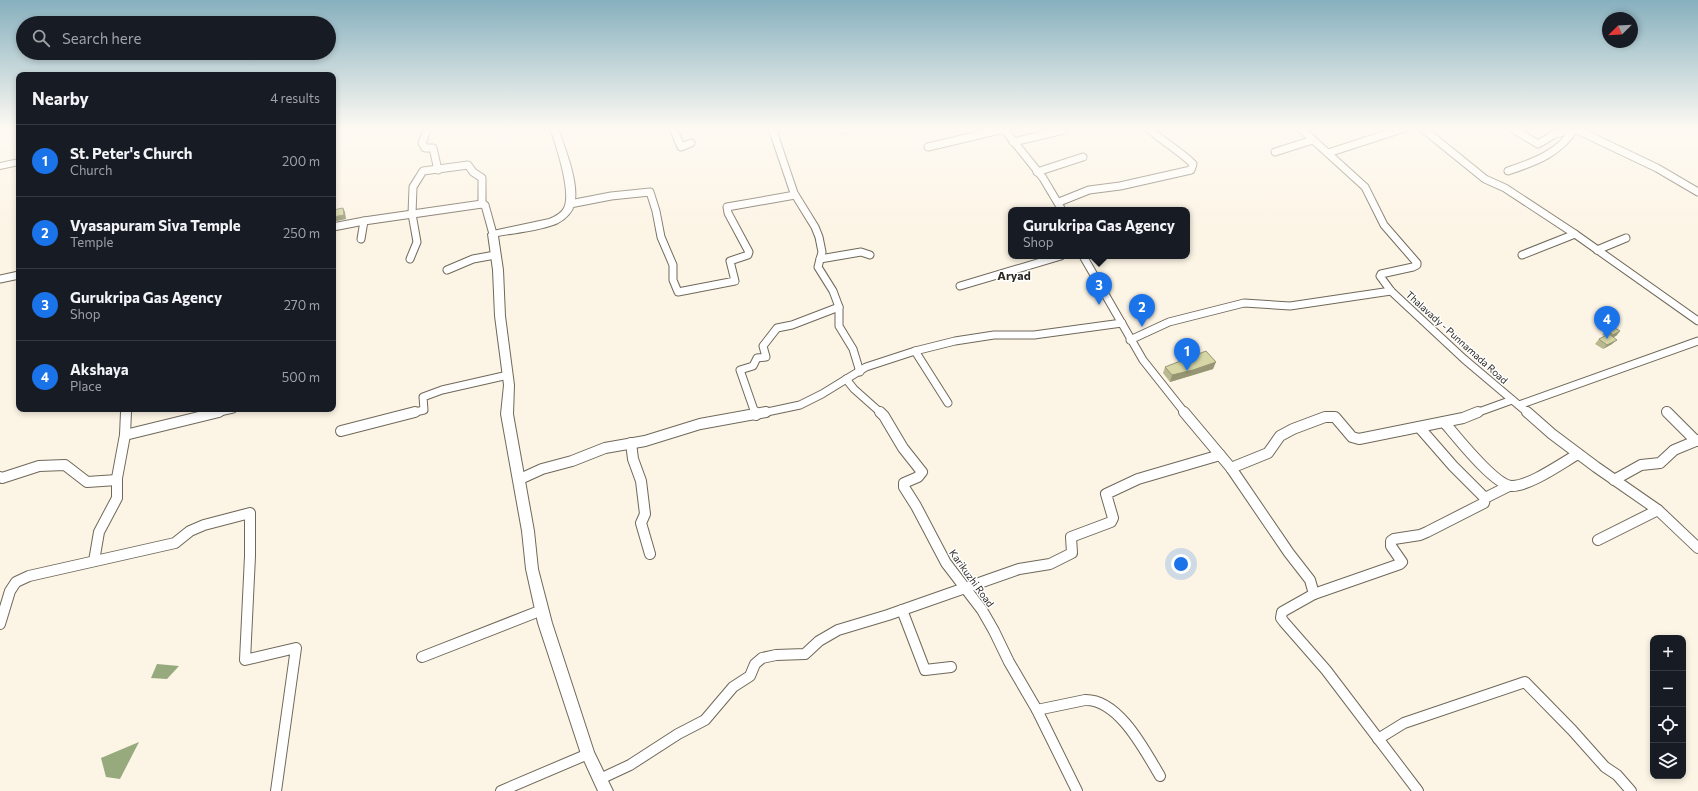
<!DOCTYPE html>
<html lang="en">
<head>
<meta charset="utf-8">
<style>
  body { margin:0; font-family:Commissioner,sans-serif; background:#242831; color:#f1f3f6 }
  .controls { position:absolute; right:12px; bottom:12px; display:grid; overflow:hidden; border-radius:8px; box-shadow:0 2px 6px #0003 }
  .controls button { width:36px; height:36px; display:grid; place-items:center; padding:0; border:0; border-bottom:1px solid #363941; background:#171b24; color:#f1f3f6; font:20px sans-serif }
  .compass { position:absolute; left:1602px; top:12px; width:36px; height:36px; border-radius:50%; background:#171b24; box-shadow:0 2px 6px #0003; rotate:246deg }
  .you { position:absolute; left:1181px; top:564px; width:14px; height:14px; margin:-10px; border:3px solid #fff; border-radius:50%; background:#1a73e8; box-shadow:0 0 0 6px #1a73e833 }
  .badge { display:grid; place-items:center; width:26px; height:26px; border-radius:50%; background:#1a73e8; color:#fff; font-size:13px; font-weight:700 }
  .pin { position:absolute; translate:-50% -33px; filter:drop-shadow(0 1px 2px #0008) }
  .pin::after { content:''; position:absolute; top:21px; width:14px; height:12px; background:inherit; clip-path:polygon(0 0,100% 0,50% 100%) }
  .popup { position:absolute; left:1008px; top:207px; width:182px; height:52px; box-sizing:border-box; display:grid; place-content:center; border-radius:8px; background:#171b24; filter:drop-shadow(0 1px 3px #0005); font-size:13px; white-space:nowrap; color:#9ea1a6 }
  .popup b { font-size:15px; color:#f1f3f6 }
  .popup::after { content:''; position:absolute; left:50%; top:100%; margin-left:-8px; border:8px solid transparent; border-top-color:#171b24 }
  .list { margin:0; padding:0; list-style:none }
  h2 { display:flex; justify-content:space-between; align-items:center; height:52px; margin:0; padding:0 16px; font-size:17px }
  h2 small { font-size:13px; font-weight:400; color:#9ea1a6 }
  .list li { display:grid; grid-template-columns:26px 1fr auto; gap:12px; align-items:center; box-sizing:border-box; height:72px; padding:0 16px; border-top:1px solid #363941 }
  .list b { display:block; font-size:15px; white-space:nowrap }
  .list p { margin:0; font-size:13px; white-space:nowrap; color:#9ea1a6 }
  .list em { font-size:13px; font-style:normal; color:#9ea1a6 }
  .icon { flex:none; width:22px; height:22px; fill:none; stroke:currentColor; stroke-width:2; stroke-linecap:round; stroke-linejoin:round }
  .map { position:relative; flex:none; width:1698px; height:791px; overflow:hidden }
  .search { position:absolute; background:#171b24; box-shadow:0 2px 6px #0003; left:16px; top:16px; width:320px; height:44px; display:flex; align-items:center; gap:10px; box-sizing:border-box; padding:0 14px; border-radius:22px; color:#9ea1a6; font-size:15px }
  .panel { position:absolute; background:#171b24; box-shadow:0 2px 6px #0003; left:16px; top:72px; width:320px; height:340px; border-radius:8px }
  .map>svg:first-child { display:block }
  .water { fill:#96aa7e }
  .lines { fill:none; stroke-linecap:round; stroke-linejoin:round }
  .street-far1-casing { stroke:#6f695b; stroke-width:9 }
  .street-casing { stroke:#6f695b; stroke-width:12 }
  .secondary-casing { stroke:#6f695b; stroke-width:2 }
  .primary-casing { stroke:#6f695b; stroke-width:2 }
  .street-far1 { stroke:#fff; stroke-width:7 }
  .street { stroke:#fff; stroke-width:10 }
  .secondary { fill:#fff; fill-rule:evenodd }
  .primary { fill:#fff; fill-rule:evenodd }
  .wall { fill:#b9b98f }
  .shaded-wall { fill:#969674 }
  .building { fill:#d7d7a6; stroke:#969674 }
  .labels { text-anchor:middle; dominant-baseline:central; stroke-width:3; stroke-linejoin:round; paint-order:stroke }
  .street-label { font-size:10px; fill:#2b2822; stroke:#fff }
  .quarter-label { font-size:12px; font-weight:bold; fill:#2b2822; stroke:#fff }
</style>
</head>
<body>
<div class="map">
<svg width="1698" height="791" viewBox="0 0 1698 791">
  <rect width="100%" height="100%" fill="#fcf4e4"/>
  <g class="water">
    <polygon points="157,664 179,666 167,679 151,678"/>
    <polygon points="139,742 120,779 106,777 101,758"/>
  </g>
  <g class="lines">
    <g class="street-far1-casing">
      <g id="street-far1">
        <polyline points="428,128 422,143 425,148 433,148 438,170"/>
        <polyline points="673,128 681,147 691,143"/>
        <polyline points="772,128 794,193 815,227 819,237 822,252 818,267 833,291 839,307 839,326 853,349 860,372"/>
        <polyline points="844,128 845,130"/>
        <polyline points="1003,128 1043,178 1062,210"/>
        <polyline points="1300,128 1365,187 1384,225 1417,263 1417,265 1413,267 1381,274 1380,276 1391,291 1464,359 1528,413"/>
        <polyline points="1422,128 1485,179 1505,188 1575,234 1698,321"/>
        <polyline points="1511,128 1538,144 1555,134 1575,129 1657,168 1698,192"/>
        <polyline points="1013,142 1064,130"/>
        <polyline points="928,147 1004,129"/>
        <polyline points="1275,152 1313,140"/>
        <polyline points="1328,153 1405,128"/>
        <path d="M1508,171C1535,162 1560,153 1575,128"/>
        <polyline points="1037,172 1083,157"/>
        <path d="M1059,202L1089,190L1120,186L1191,170L1193,164C1179,150 1163,142 1148,128"/>
        <polyline points="570,204 611,196 650,192 656,211 661,237 673,265 673,280 678,292 735,281 730,261 748,255 749,252 728,213 727,207 795,195"/>
        <polyline points="333,227 364,221 482,204 485,205 493,234"/>
        <polyline points="361,239 364,221"/>
        <polyline points="1597,250 1626,238"/>
        <polyline points="1522,255 1575,234"/>
        <polyline points="1083,256 1143,360 1185,413"/>
        <polyline points="410,259 417,242 412,214 413,187 423,171 468,165 473,172 482,178 482,204"/>
        <polyline points="820,259 861,252 870,255"/>
        <polyline points="447,270 473,259 495,255"/>
        <polyline points="0,279 19,275"/>
        <polyline points="960,286 1061,256"/>
        <polyline points="1130,340 1169,322 1244,303 1290,306 1391,291"/>
        <polyline points="915,351 948,403"/>
        <polyline points="846,379 854,389 881,413"/>
        <polyline points="1519,405 1698,341"/>
        <polyline points="1666,411 1668,413"/>
        <polyline points="126,413 126,409"/>
        <polyline points="215,413 233,409"/>
        <polyline points="411,413 424,410 423,397 442,390 508,375"/>
        <polyline points="755,413 740,370 753,366 757,358 766,357 763,346 777,328 792,325 839,307"/>
        <polyline points="762,413 800,405 822,394 866,367 915,351 955,341 994,335 1034,335 1122,323"/>
        <polyline points="1476,413 1512,400"/>
      </g>
    </g>
    <g class="street-casing">
      <g id="street">
        <polyline points="755,412 756,415"/>
        <polyline points="880,412 884,416 903,448 922,472 918,477 904,483 904,487 916,506 946,563 982,610 994,631 1009,662 1037,710 1077,791"/>
        <polyline points="1184,412 1231,468 1289,553 1310,580 1314,594 1282,612 1281,618 1284,622 1326,670 1418,791"/>
        <polyline points="1527,412 1552,434 1596,467 1658,510 1698,548"/>
        <polyline points="1667,412 1696,441"/>
        <path d="M1444,422C1456,436 1495,486 1512,486C1530,486 1562,463 1578,454"/>
        <polyline points="1419,427 1453,466 1485,498"/>
        <polyline points="341,431 415,412"/>
        <polyline points="125,435 219,412"/>
        <polyline points="631,443 633,459 641,481 645,514 641,523 650,554"/>
        <polyline points="1231,468 1268,453 1280,436 1293,429 1325,417 1335,417 1352,437 1359,439 1463,418 1478,412"/>
        <polyline points="0,477 2,478 39,466 65,465 87,482 117,480"/>
        <polyline points="520,479 542,469 572,461 605,448 645,441 700,424 766,412"/>
        <polyline points="1614,480 1641,465 1660,463 1674,450 1698,440"/>
        <polyline points="1598,540 1658,510"/>
        <polyline points="94,561 99,532 117,498 117,478 125,435 126,412"/>
        <polyline points="1314,594 1400,564 1402,562 1391,546 1391,541 1394,539 1420,535 1427,532 1484,503 1485,498 1509,486"/>
        <polyline points="902,610 925,670 951,667"/>
        <polyline points="0,624 10,591 16,582 29,576 175,543 190,531 204,525 250,513 250,556 245,660 296,648 276,791"/>
        <polyline points="422,657 542,610"/>
        <path d="M1037,710L1085,700C1119,699 1145,751 1160,776"/>
        <polyline points="1378,739 1404,723 1525,682 1572,730 1605,767 1617,775 1631,791"/>
        <polyline points="600,779 630,765 678,734 705,720 733,687 750,676 755,664 762,658 776,655 805,654 819,641 838,630 888,615 1019,569 1050,564 1072,553 1071,537 1111,522 1113,518 1106,494 1138,479 1220,455"/>
        <polyline points="501,791 588,754"/>
      </g>
    </g>
    <g class="secondary-casing">
      <path id="secondary" d="M550,128H558C565,148 580,185 574,205C572,213 565,219 558,223C543,230 515,233 498,236L503,270L505,316L514,385L513,414L534,531L538,569L552,623L594,752L613,791H598L581,754L538,623L526,569L522,531L501,414L504,385L495,316L493,270L488,234L493,231L549,219C554,217 561,214 564,208C572,193 556,145 550,128Z"/>
    </g>
    <g class="primary-casing">
      <polygon id="primary" points="19,159 19,165 0,169 0,163"/>
    </g>
    <use href="#street-far1" class="street-far1"/>
    <use href="#street" class="street"/>
    <use href="#secondary" class="secondary"/>
    <use href="#primary" class="primary"/>
  </g>
  <g class="wall">
    <polygon points="1607,330 1620,331 1616,336 1613,337 1612,344 1603,349 1595,344 1599,339 1605,336 1602,335"/>
    <polygon points="1165,367 1213,369 1190,376 1170,382 1163,373"/>
  </g>
  <g class="shaded-wall">
    <polygon points="343,208 345,212 346,219 333,222 333,217"/>
    <polygon points="1620,331 1616,336 1609,339 1613,335"/>
    <polygon points="1617,340 1612,344 1603,349 1607,345"/>
    <polygon points="1216,362 1213,369 1190,376 1170,382 1172,375"/>
  </g>
  <g class="building">
    <polygon points="343,208 344,215 333,217 333,210"/>
    <polygon points="1613,327 1620,331 1613,335 1607,330"/>
    <polygon points="1609,334 1617,340 1607,345 1599,339"/>
    <polygon points="1206,351 1216,362 1193,370 1172,375 1165,367"/>
  </g>
  <linearGradient id="sky" x2="0" y2="1"><stop stop-color="#87b0be"/><stop offset="0.54" stop-color="#fefaf3"/><stop offset="1" stop-color="#fefaf3" stop-opacity="0"/></linearGradient>
  <rect width="1698" height="239" fill="url(#sky)"/>
  <g class="labels">
    <g class="street-label">
      <text transform="translate(1457 337) rotate(42)">Thalavady - Punnamada Road</text>
      <text transform="translate(972 578) rotate(54)">Karikuzhi Road</text>
    </g>
    <g class="quarter-label">
      <text x="1014" y="275">Aryad</text>
    </g>
  </g>
</svg>
<div class="controls">
<button>+</button>
<button>−</button>
<button><svg class="icon" aria-label="locate" viewBox="0 0 24 24"><circle cx="12" cy="12" r="6"/><path d="M12 2v4M12 18v4M2 12h4M18 12h4"/></svg></button>
<button><svg class="icon" aria-label="layers" viewBox="0 0 24 24"><path d="M12 4l9 5-9 5-9-5zM3 14l9 5 9-5"/></svg></button>
</div>
<svg class="compass" viewBox="-18 -18 36 36"><path d="M0-13l5 13h-10z" fill="#e53935"/><path d="M0 13l5-13h-10z" fill="#9ea1a6"/></svg>
<div class="you"></div>
<div class="pin badge" style="left:1187px;top:371px">1</div>
<div class="pin badge" style="left:1142px;top:327px">2</div>
<div class="pin badge" style="left:1099px;top:305px">3</div>
<div class="popup"><b>Gurukripa Gas Agency</b>Shop</div>
<div class="pin badge" style="left:1607px;top:339px">4</div>
<div class="search"><svg class="icon" aria-label="search" viewBox="0 0 24 24"><circle cx="10" cy="10" r="6"/><path d="M15 15l6 6"/></svg>Search here</div>
<section class="panel">
<h2>Nearby<small>4 results</small></h2>
<ul class="list">
<li><span class="badge">1</span><div><b>St. Peter's Church</b><p>Church</p></div><em>200 m</em></li>
<li><span class="badge">2</span><div><b>Vyasapuram Siva Temple</b><p>Temple</p></div><em>250 m</em></li>
<li><span class="badge">3</span><div><b>Gurukripa Gas Agency</b><p>Shop</p></div><em>270 m</em></li>
<li><span class="badge">4</span><div><b>Akshaya</b><p>Place</p></div><em>500 m</em></li>
</ul>
</section>
</div>
</body>
</html>
